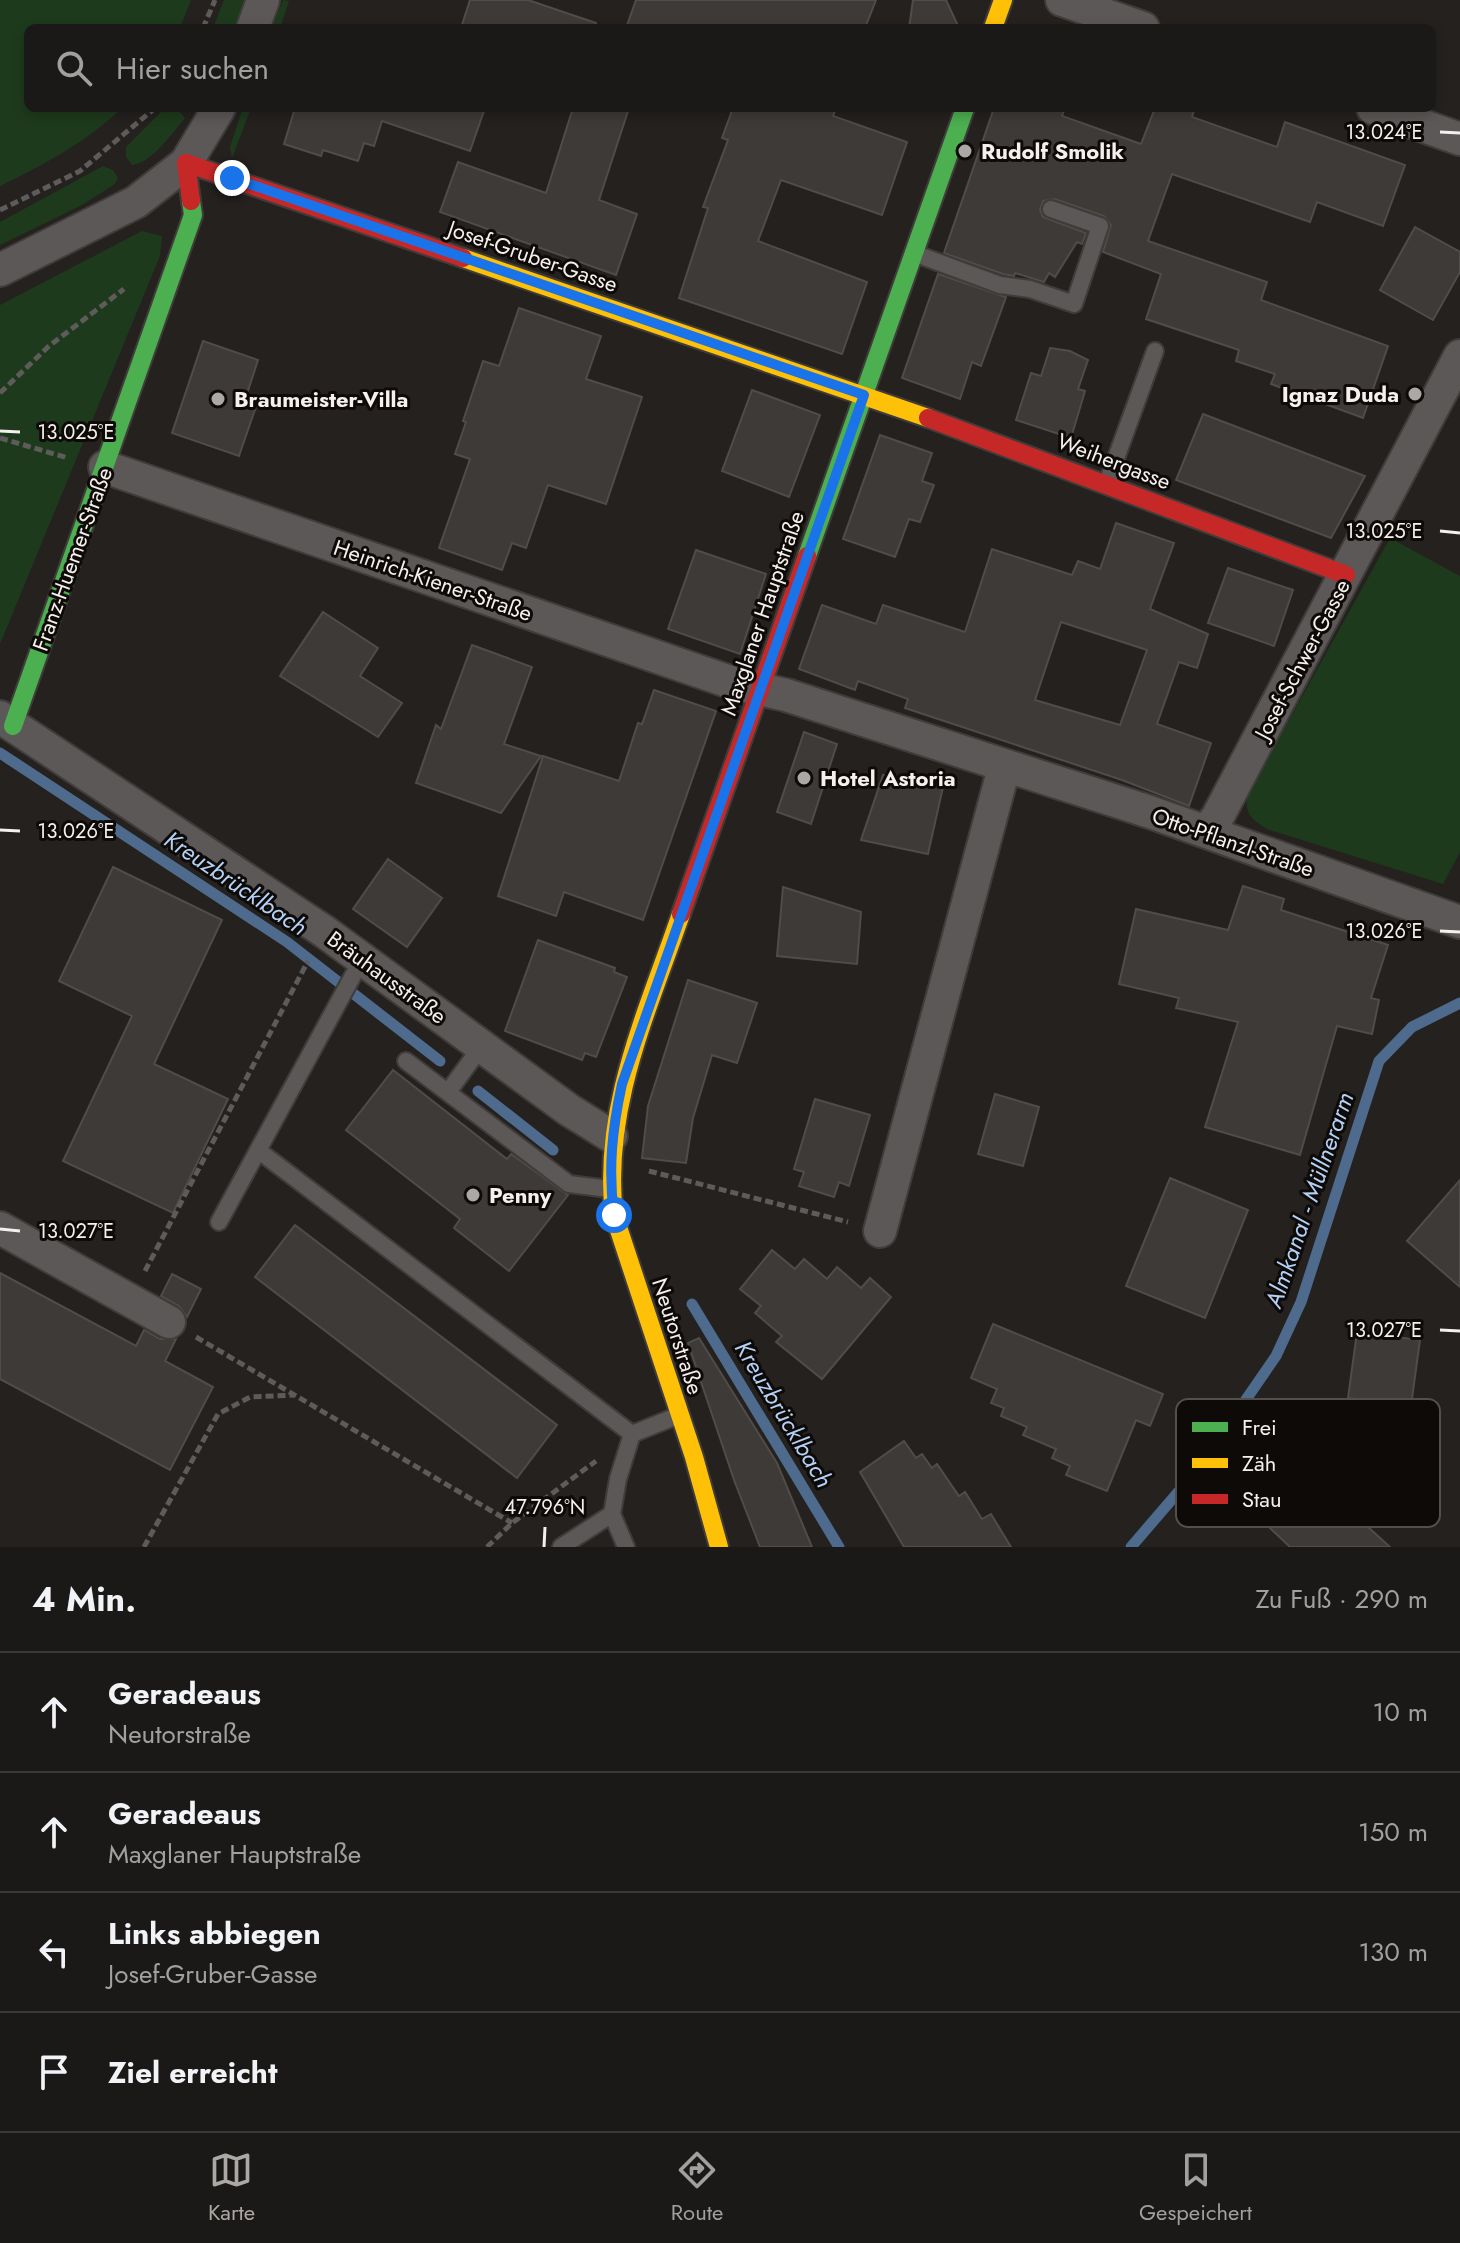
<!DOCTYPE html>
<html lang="de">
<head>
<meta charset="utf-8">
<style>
  body { margin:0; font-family:Jost,sans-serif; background:#242220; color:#f1f3f6 }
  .stop { position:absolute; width:24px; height:24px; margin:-18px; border:6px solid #1a73e8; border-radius:50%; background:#fff }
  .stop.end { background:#1a73e8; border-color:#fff; box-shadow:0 2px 8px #0008 }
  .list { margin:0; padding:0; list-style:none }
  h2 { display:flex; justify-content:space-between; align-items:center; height:104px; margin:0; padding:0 32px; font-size:34px }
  h2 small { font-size:26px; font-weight:400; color:#a0a0a1 }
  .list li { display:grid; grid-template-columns:52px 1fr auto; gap:24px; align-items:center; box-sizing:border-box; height:120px; padding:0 32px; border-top:2px solid #393836 }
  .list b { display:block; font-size:30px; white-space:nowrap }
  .list p { margin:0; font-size:26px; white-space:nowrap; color:#a0a0a1 }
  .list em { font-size:26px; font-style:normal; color:#a0a0a1 }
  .icon { flex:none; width:44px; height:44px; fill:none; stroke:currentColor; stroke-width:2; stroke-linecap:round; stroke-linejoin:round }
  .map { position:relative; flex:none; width:1460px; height:1547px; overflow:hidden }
  .search { position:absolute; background:#1b1917; box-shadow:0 4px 12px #0003; left:24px; right:24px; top:24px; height:88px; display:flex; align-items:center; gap:20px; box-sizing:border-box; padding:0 28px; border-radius:12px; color:#a0a0a1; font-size:30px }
  .sheet { height:584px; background:#1b1917 }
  nav { display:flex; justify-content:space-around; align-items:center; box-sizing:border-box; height:112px; border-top:2px solid #393836; background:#1b1917; font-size:22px; color:#a0a0a1 }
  nav a { display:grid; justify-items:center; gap:4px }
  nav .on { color:#aca8a5 }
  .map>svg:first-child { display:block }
  .green { fill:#1e3a1c }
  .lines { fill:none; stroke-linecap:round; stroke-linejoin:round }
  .stream { stroke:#4e6a8d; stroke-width:11 }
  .building { fill:#3d3a38; stroke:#4f4c4a; stroke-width:2; fill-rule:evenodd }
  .lane-casing { stroke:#3f3c3a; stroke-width:20 }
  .street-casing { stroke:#3f3c3a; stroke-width:36 }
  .fast-casing { stroke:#3f3c3a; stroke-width:22 }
  .slow-casing { stroke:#3f3c3a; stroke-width:22 }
  .jam-casing { stroke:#3f3c3a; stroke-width:22 }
  .path { stroke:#5e5c5a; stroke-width:5; stroke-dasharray:8 4; stroke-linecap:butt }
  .lane { stroke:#5b5857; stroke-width:16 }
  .street { stroke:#5b5857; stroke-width:32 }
  .fast { stroke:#4caf50; stroke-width:18 }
  .slow { stroke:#ffc107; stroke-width:18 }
  .jam { stroke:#c62828; stroke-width:18 }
  .route { stroke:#1a73e8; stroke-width:10 }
  .ticks { fill:none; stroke:#f5f0ed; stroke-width:3 }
  .poi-dot { fill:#aca8a5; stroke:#0d0a08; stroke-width:3 }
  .labels { text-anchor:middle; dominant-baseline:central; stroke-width:6; stroke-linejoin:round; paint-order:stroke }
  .poi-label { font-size:22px; font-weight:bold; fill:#f5f0ed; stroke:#0d0a08; text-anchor:start }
  .street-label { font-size:22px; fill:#f5f0ed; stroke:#0d0a08 }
  .water-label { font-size:24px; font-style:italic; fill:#b3d1f6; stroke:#0d0a08 }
  .key { fill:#0d0a08; stroke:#534f4d; stroke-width:2 }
  .key-label { font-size:22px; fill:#f5f0ed }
  .ticks-label { font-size:20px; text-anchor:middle; fill:#f5f0ed; stroke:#0d0a08; stroke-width:6; stroke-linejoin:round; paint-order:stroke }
</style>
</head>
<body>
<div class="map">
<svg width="1460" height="1547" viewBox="0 0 1460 1547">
  <rect width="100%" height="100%" fill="#24211f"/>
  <g class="green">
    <path d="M0,0H191L180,28H28V108H122C85,143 45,164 0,186Z"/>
    <polygon points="224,0 246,0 236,28 213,28"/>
    <polygon points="283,0 289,1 280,28 271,28"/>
    <path d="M165,108H176L185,118C172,133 152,163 132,165L126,157V147Z"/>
    <polygon points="243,108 251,108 232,158 230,147"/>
    <polygon points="103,166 113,170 118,178 115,184 82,205 0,245 0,222"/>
    <polygon points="142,231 162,236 160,256 0,644 0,305"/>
    <path d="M1390,538L1460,576V852L1443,884L1267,829C1252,820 1245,815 1247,796Z"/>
  </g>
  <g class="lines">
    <g class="stream">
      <polyline points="0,753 287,942 440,1061"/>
      <polyline points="478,1091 553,1150"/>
      <polyline points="692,1304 839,1547"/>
      <polyline points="1131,1547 1198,1469 1276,1356 1301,1302 1379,1061 1412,1027 1460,1003"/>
    </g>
  </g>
  <g class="building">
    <polygon points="470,0 528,0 596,23 595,28 461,28"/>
    <polygon points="636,0 876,0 865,28 626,28"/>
    <polygon points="913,0 946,0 959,28 909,28"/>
    <polygon points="295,108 485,108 470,151 382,121 374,146 364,143 358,161 323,150 321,156 284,144"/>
    <polygon points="573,108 629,108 599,200 637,214 616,275 440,212 458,162 546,193"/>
    <polygon points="733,108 836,108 833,116 907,142 882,215 781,180 758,241 867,282 842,354 679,298 708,208 703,207 728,140 722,138"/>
    <polygon points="994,108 1065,108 1062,116 1141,144 1155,108 1195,108 1192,117 1277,147 1285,122 1405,165 1383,226 1317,202 1310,222 1172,174 1148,241 1267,282 1261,300 1388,346 1363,418 1271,384 1275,374 1236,361 1239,350 1146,319 1161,274 1103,252 1111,225 1104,216 1055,199 1043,201 1040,210 1043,217 1086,233 1082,244 1077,242 1055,277 1049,273 1044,282 1015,273 1014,276 1003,274 944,253"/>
    <polygon points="1415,227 1460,252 1460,272 1433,320 1380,290"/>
    <polygon points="938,274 1006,297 981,366 972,362 960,399 902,378"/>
    <polygon points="519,308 601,336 586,379 642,397 606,504 548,485 526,548 512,543 502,570 439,548 470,459 455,454 466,422 463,421 483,361 499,366"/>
    <polygon points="203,341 258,360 246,397 258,401 239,456 172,433"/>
    <polygon points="1050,348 1070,351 1088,360 1078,389 1085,391 1071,438 1016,420 1031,373 1041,376"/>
    <polygon points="752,390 820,415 789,497 722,471"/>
    <polygon points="1203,414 1365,476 1331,538 1176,480"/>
    <polygon points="880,435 932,453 922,481 934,485 920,522 909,519 895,557 843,539"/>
    <path d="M1116,523L1174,543L1150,609L1208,634L1197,668L1179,662L1157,724L1211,743L1189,806L1122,780L905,708L908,699L858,681L855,690L799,669L822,605L876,624L883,605L965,632L992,549L1072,575L1078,561L1100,569ZM1061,622L1147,650L1120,725L1035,700Z"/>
    <polygon points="696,550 766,574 740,654 668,629"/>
    <polygon points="1228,568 1293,590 1274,646 1208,623"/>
    <polygon points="323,612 378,648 360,676 402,703 378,737 280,676"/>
    <polygon points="472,645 532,667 504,744 541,756 501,813 416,783 436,725 441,729"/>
    <polygon points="654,690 716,711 643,920 564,892 556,916 498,896 543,756 619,781 638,723 642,724"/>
    <polygon points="804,732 837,744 811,824 777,812"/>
    <polygon points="883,775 943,787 928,854 861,840"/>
    <polygon points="388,859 442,898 407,947 353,909"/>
    <polygon points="113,867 222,920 154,1064 228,1099 173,1213 63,1161 132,1016 59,981"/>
    <polygon points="1243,886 1284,899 1281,910 1388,945 1371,998 1379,1000 1372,1034 1337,1026 1300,1155 1205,1127 1238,1022 1176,1008 1179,998 1119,984 1136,909 1228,930"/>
    <polygon points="783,887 861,912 857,964 777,956"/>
    <polygon points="538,940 615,968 614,972 627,977 596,1057 585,1053 582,1060 505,1031"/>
    <polygon points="688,980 757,1003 737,1063 712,1055 693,1118 686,1163 642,1158 648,1106"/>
    <polygon points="393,1070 507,1159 511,1154 568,1195 509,1271 454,1228 460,1219 346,1130"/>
    <polygon points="995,1094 1039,1107 1023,1166 978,1154"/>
    <polygon points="815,1099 870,1115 849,1186 839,1182 834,1197 799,1186 804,1172 794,1169"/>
    <polygon points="1170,1178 1248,1210 1205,1318 1126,1286"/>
    <polygon points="1460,1180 1460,1287 1407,1241"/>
    <polygon points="295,1225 557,1425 517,1478 255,1277"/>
    <polygon points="772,1250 795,1269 804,1259 827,1279 837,1267 861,1288 870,1278 891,1297 822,1379 776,1342 782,1336 755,1313 761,1306 740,1289"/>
    <polygon points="0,1273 136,1346 144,1330 160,1339 176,1339 165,1361 213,1387 170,1470 0,1379"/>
    <polygon points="172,1274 201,1289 187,1317 179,1306 161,1296"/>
    <polygon points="993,1324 1163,1394 1150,1426 1136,1420 1107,1491 1066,1475 1070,1466 1052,1458 1056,1449 1023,1435 1027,1427 1001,1416 1004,1408 991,1403 997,1389 971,1378"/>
    <polygon points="1357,1332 1420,1340 1411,1406 1348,1398"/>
    <polygon points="699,1338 777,1463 812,1547 760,1547 734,1480 688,1343"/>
    <polygon points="904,1441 916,1458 922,1454 932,1468 937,1464 959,1496 965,1492 982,1519 991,1514 1011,1547 904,1547 860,1472"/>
    <polygon points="1297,1460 1356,1516 1390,1547 1290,1547 1251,1510"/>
  </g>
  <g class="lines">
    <g class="lane-casing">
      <g id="lane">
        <polyline points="916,254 1000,285 1030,289 1074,304 1100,226 1051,209"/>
        <polyline points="1107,483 1155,351"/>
        <polyline points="406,1061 569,1184 609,1189"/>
        <polyline points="448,1092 481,1047"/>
        <polyline points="259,1151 632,1434"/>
        <polyline points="219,1222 362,959"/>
        <polyline points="561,1547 612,1514"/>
        <polyline points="626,1547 612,1514 618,1479 632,1434 677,1416"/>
      </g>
    </g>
    <g class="street-casing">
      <g id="street">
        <polyline points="1062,0 1143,28"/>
        <polyline points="253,28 263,0"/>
        <polyline points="1373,108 1460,139"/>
        <polyline points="0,270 136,202 186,163 219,108"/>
        <polyline points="105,467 736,684 786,695 1150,812 1460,922"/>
        <polyline points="0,717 325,932 569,1110 611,1136"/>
        <polyline points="1206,831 1217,818 1460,356"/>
        <polyline points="0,1228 169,1322"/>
        <polyline points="880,1231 1004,768"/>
      </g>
    </g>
    <g class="fast-casing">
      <g id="fast">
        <polyline points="807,556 965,108"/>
        <polyline points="13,726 193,215 191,201"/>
      </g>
    </g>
    <g class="slow-casing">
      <g id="slow">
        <polyline points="993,28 1003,0"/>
        <polyline points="463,258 928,418"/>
        <path d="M681,914C647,1013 602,1108 614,1215L694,1457L719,1547"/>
      </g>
    </g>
    <g class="jam-casing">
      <g id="jam">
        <polyline points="191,201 186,163 463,258"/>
        <polyline points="928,418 1346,575"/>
        <polyline points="681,914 807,556"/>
      </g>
    </g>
    <g class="path">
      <polyline points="203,28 215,0"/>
      <polyline points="0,210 80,171 155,108"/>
      <polyline points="0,393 49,346 124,289"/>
      <polyline points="0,438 68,458"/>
      <polyline points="649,1171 848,1222"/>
      <polyline points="145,1271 308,961"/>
      <polyline points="196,1337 512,1523"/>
      <polyline points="144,1547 218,1414 250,1397 294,1395"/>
      <polyline points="487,1547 512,1523 596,1461"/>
    </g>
    <use href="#lane" class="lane"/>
    <use href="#street" class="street"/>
    <use href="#fast" class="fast"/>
    <use href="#slow" class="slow"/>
    <use href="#jam" class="jam"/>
  </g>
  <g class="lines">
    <path class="route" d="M232,178L864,395L622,1084C612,1130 608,1169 614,1215"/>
  </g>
  <path class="ticks" d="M1440,132L1460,133M0,431L20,432M1440,531L1460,533M0,830L20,831M1440,931L1460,932M0,1229L20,1231M1440,1330L1460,1331M544,1547L545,1527"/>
  <g class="poi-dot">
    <circle cx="965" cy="151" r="8"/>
    <circle cx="1415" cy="394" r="8"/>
    <circle cx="218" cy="399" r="8"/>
    <circle cx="804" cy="778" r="8"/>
    <circle cx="473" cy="1195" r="8"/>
  </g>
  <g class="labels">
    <g class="poi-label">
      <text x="981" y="151">Rudolf Smolik</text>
      <text x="1399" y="394" text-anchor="end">Ignaz Duda</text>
      <text x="234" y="399">Braumeister-Villa</text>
      <text x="820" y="778">Hotel Astoria</text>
      <text x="489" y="1195">Penny</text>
    </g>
    <g class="street-label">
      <text transform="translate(533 256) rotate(19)">Josef-Gruber-Gasse</text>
      <text transform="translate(1114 461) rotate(21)">Weihergasse</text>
      <text transform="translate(72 559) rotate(-70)">Franz-Huemer-Straße</text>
      <text transform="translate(433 580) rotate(19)">Heinrich-Kiener-Straße</text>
      <text transform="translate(762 613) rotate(-71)">Maxglaner Hauptstraße</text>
      <text transform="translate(1302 659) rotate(-62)">Josef-Schwer-Gasse</text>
      <text transform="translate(1233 842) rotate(19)">Otto-Pflanzl-Straße</text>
      <text transform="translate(387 977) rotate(36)">Bräuhausstraße</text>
      <text transform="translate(678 1336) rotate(72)">Neutorstraße</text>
    </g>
    <g class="water-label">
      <text transform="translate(236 883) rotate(34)">Kreuzbrücklbach</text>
      <text transform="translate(1309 1200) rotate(-71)">Almkanal - Müllnerarm</text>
      <text transform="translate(784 1414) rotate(59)">Kreuzbrücklbach</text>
    </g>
  </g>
  <rect x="1176" y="1399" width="264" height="128" rx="12" class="key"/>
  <rect x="1192" y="1422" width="36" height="10" fill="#4caf50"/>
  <rect x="1192" y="1458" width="36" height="10" fill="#ffc107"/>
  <rect x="1192" y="1494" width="36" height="10" fill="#c62828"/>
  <g class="key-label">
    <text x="1242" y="1435">Frei</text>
    <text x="1242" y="1471">Zäh</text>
    <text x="1242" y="1507">Stau</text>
  </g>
  <g class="ticks-label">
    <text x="1384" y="139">13.024°E</text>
    <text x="76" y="439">13.025°E</text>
    <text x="1384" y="538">13.025°E</text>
    <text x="76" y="838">13.026°E</text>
    <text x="1384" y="938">13.026°E</text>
    <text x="76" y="1238">13.027°E</text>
    <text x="1384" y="1337">13.027°E</text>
    <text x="545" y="1514">47.796°N</text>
  </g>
</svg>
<div class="stop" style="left:614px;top:1215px"></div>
<div class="stop end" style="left:232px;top:178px"></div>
<div class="search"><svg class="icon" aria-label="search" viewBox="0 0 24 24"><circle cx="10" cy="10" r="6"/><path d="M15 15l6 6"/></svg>Hier suchen</div>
</div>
<section class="sheet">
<h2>4 Min.<small>Zu Fuß · 290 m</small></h2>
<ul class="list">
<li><svg class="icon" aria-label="ahead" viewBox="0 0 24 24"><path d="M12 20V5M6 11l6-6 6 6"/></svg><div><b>Geradeaus</b><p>Neutorstraße</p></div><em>10 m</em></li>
<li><svg class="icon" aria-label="ahead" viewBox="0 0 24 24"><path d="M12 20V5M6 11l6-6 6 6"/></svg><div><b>Geradeaus</b><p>Maxglaner Hauptstraße</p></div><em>150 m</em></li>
<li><svg class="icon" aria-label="left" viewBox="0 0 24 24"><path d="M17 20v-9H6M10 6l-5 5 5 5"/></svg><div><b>Links abbiegen</b><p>Josef-Gruber-Gasse</p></div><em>130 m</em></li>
<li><svg class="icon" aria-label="arrive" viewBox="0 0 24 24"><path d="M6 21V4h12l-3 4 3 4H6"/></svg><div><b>Ziel erreicht</b></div></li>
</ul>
</section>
<nav>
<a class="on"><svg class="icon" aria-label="map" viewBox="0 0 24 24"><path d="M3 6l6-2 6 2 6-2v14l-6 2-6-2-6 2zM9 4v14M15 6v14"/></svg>Karte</a>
<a><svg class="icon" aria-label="directions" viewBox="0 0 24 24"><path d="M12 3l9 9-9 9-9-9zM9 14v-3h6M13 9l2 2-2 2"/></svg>Route</a>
<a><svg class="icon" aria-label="saved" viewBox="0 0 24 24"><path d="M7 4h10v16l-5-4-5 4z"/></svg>Gespeichert</a>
</nav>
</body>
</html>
